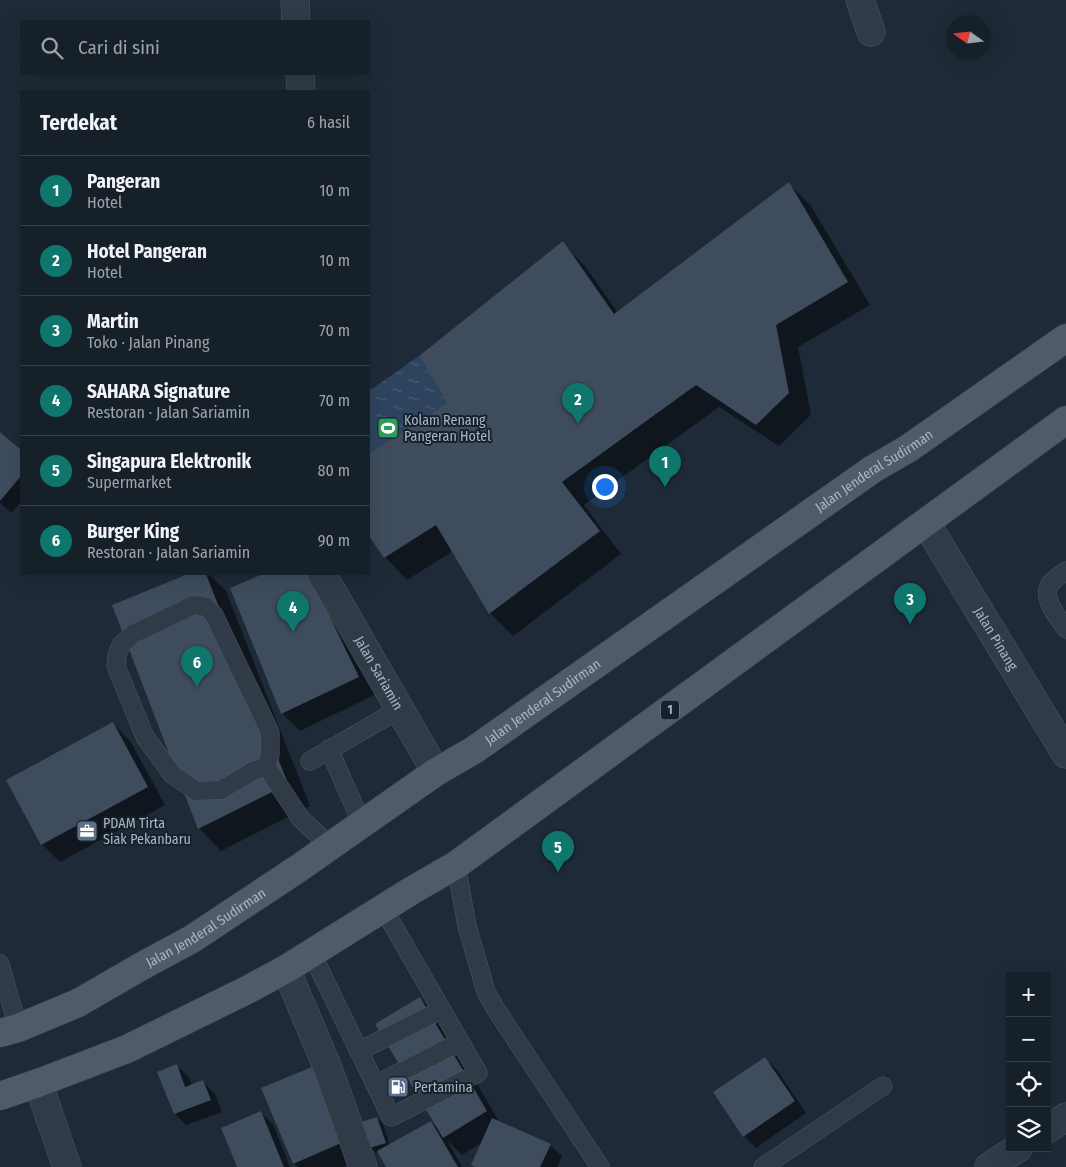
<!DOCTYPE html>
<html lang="id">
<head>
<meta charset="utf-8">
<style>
  body { margin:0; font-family:"Fira Sans Condensed",sans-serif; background:#232d35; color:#f1f3f6 }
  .controls { position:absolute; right:15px; bottom:15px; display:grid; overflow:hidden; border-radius:0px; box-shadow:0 5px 20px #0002 }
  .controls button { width:45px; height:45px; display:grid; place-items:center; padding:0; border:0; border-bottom:1px solid #353e46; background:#162029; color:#f1f3f6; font:25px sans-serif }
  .compass { position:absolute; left:946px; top:15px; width:45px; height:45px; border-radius:50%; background:#162029; box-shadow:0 5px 20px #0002; rotate:284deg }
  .you { position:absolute; left:604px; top:486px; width:18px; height:18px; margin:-12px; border:4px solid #fff; border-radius:50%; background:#1a73e8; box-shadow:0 0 0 8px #1a73e833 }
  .badge { display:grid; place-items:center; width:32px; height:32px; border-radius:50%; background:#0f766e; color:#fff; font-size:16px; font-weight:700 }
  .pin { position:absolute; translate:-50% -41px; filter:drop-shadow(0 1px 2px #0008) }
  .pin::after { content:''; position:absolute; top:26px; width:18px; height:15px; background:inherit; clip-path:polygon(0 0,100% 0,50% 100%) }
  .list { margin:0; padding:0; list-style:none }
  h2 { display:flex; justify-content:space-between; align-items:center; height:65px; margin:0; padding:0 20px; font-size:21px }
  h2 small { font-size:16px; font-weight:400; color:#9ea3a8 }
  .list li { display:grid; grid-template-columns:32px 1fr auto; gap:15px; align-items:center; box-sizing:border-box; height:70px; padding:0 20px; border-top:1px solid #353e46 }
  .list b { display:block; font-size:19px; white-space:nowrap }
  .list p { margin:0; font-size:16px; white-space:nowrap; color:#9ea3a8 }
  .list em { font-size:16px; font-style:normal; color:#9ea3a8 }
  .icon { flex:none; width:28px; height:28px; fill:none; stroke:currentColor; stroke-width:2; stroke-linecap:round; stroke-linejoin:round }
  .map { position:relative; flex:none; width:1066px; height:1167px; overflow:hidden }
  .search { position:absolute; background:#162029; box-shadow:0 5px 20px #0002; left:20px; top:20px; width:350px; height:55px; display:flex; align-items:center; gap:12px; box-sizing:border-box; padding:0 18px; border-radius:0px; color:#9ea3a8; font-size:19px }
  .panel { position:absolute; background:#162029; box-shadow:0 5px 20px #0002; left:20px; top:90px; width:350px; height:485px; border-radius:0px }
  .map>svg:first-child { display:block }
  .water { fill:url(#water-ripples) }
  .shadow { fill:#0007 }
  .building { fill:#3e4c5d }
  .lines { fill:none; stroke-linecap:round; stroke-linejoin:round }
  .service-casing { stroke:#4f5966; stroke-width:19 }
  .minor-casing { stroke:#4f5966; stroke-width:29 }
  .tertiary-casing { stroke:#4f5966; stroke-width:29 }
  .primary-casing { stroke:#3b4451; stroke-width:29 }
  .service { stroke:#313b48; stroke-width:18 }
  .minor { stroke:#313b48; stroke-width:28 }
  .tertiary { stroke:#313b48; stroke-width:28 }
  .primary { stroke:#4f5b68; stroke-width:28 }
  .labels { text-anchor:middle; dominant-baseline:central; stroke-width:4; stroke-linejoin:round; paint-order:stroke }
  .shield { fill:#17212c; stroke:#7f8997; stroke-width:1 }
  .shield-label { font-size:12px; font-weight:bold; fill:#abb6c5 }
  .poi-label { font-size:14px; fill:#abb6c5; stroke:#17212c; text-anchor:start }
  .street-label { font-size:14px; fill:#abb6c5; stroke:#17212c }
</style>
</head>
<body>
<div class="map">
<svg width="1066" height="1167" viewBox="0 0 1066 1167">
  <defs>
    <pattern id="water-ripples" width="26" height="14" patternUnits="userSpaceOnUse" patternTransform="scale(1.25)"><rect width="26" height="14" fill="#2e445e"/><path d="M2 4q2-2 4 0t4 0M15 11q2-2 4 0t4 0" fill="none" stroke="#4a5d74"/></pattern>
  </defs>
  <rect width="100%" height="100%" fill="#1e2a37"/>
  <polygon class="water" points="419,356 447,403 369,453 369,386 372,389"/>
  <g class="shadow">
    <polygon points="789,184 811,206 870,305 798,347 811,415 779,446 719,407 584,505 621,554 513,636 490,613 453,551 407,580 385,557 369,534 369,455 449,403 562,243 585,266 618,313"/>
    <polygon points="0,434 21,451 21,501 12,513 0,503"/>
    <polygon points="192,574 208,574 226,591 310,806 221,851 199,828 113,606"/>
    <polygon points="266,574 316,574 376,694 300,731 282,713 231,589"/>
    <polygon points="113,723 130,741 165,805 60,862 42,844"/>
    <polygon points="420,998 437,1016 500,1123 550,1145 562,1156 557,1167 475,1167 473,1165 483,1142 462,1155 447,1140 462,1167 388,1167 379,1152 376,1153 370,1147 377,1118 383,1124 390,1146 431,1122 439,1130"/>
    <polygon points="765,1058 777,1070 806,1113 756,1148 744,1136"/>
    <polygon points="177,1066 189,1077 192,1086 203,1082 215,1094 222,1112 186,1125 175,1114"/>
    <polygon points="263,1089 365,1158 343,1167 298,1167 294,1163"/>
    <polygon points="261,1113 273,1124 290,1167 238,1167"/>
  </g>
  <g class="building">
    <polygon points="789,182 848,282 776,325 789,393 756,425 696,385 562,482 600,531 489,614 436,525 384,558 369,536 369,453 447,403 419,356 563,241 614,314"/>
    <polygon points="0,432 21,450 21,476 0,501"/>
    <polygon points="188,574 206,574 288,784 198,829 112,605"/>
    <polygon points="263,574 309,574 359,677 281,714 230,588"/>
    <polygon points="113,722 148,787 41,845 6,780"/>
    <polygon points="420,997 487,1111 443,1138 375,1024"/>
    <polygon points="765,1057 795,1101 743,1137 713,1092"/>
    <polygon points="177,1064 185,1087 203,1080 211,1100 174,1114 157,1072"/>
    <polygon points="317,1065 348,1140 293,1164 261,1088"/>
    <polygon points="261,1111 284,1167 237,1167 221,1128"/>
    <polygon points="377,1117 386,1143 369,1148 361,1122"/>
    <polygon points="492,1118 551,1144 540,1167 475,1167 471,1165"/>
    <polygon points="431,1121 458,1167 386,1167 377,1151"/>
  </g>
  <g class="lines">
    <g class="service-casing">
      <g id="service">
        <path d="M1066,571C1061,575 1054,579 1050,584C1041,599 1058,617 1066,629"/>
        <polygon points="194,605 206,607 214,615 270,732 270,755 266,766 253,771 221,790 196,791 173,775 145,737 116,666 117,655 121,645 133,634"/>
        <polyline points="329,749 362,824"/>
        <polyline points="310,761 400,709"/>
        <polyline points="266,766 301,819 330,846"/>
        <polyline points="456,865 467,926 486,992 495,1008 600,1167"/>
        <polyline points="311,952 391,1117 478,1073 383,908"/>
        <polyline points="0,964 18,1028"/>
        <polyline points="359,1051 441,1010"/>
        <polyline points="375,1085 460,1042"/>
        <polyline points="763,1167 883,1086"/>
      </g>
    </g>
    <g class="minor-casing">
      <g id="minor">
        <polyline points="295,0 296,21"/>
        <polyline points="860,0 871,32"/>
        <polyline points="300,74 301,91"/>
        <path id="s1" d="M322,574L436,772"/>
        <polyline points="286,969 329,1071 363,1167"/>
        <polyline points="38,1083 67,1167"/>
        <polyline points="1047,1129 1066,1117"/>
        <polyline points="989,1167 1018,1148"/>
      </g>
    </g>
    <g class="tertiary-casing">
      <g id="tertiary">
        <path id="s2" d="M926,523L1066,754"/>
      </g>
    </g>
    <g class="primary-casing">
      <g id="primary">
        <path id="s3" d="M0,1033L18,1028L78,1003L142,966L192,939L299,868L436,772L474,750L873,469L909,448L1066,338"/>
        <polyline points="0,1096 38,1083 127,1049 247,990 286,969 411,891 456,865 1066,420"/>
      </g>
    </g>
    <use href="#service" class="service"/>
    <use href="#minor" class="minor"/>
    <use href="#tertiary" class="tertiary"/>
    <use href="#primary" class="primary"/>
  </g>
  <defs>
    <g id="stadium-square" transform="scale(1.125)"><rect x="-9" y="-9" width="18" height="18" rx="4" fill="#2e9e5b" stroke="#17212c"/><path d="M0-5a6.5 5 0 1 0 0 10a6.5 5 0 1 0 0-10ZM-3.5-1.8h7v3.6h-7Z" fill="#fff"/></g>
    <g id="office-square" transform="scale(1.125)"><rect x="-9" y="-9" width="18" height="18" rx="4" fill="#5c6f8a" stroke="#17212c"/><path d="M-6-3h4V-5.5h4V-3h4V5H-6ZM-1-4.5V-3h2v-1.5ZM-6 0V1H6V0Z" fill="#fff"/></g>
    <g id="fuel-square" transform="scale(1.125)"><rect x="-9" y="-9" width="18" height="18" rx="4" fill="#5c6f8a" stroke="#17212c"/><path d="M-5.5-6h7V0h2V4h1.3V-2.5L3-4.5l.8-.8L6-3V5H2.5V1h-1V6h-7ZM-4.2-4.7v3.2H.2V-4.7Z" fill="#fff"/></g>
  </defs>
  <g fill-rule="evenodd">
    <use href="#stadium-square" x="388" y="428"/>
    <use href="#office-square" x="87" y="831"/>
    <use href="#fuel-square" x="398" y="1087"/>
  </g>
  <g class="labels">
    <rect class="shield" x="661" y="700.5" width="18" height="19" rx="4"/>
    <g class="shield-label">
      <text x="670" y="710">1</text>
    </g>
    <g class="poi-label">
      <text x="404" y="420">Kolam Renang<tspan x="404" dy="16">Pangeran Hotel</tspan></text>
      <text x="103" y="823">PDAM Tirta<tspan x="103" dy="16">Siak Pekanbaru</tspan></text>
      <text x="414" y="1087">Pertamina</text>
    </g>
    <g class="street-label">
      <text stroke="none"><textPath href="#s3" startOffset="1042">Jalan Jenderal Sudirman</textPath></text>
      <text stroke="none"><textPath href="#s2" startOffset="135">Jalan Pinang</textPath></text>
      <text stroke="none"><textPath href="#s1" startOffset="114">Jalan Sariamin</textPath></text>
      <text stroke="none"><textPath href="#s3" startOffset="638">Jalan Jenderal Sudirman</textPath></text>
      <text stroke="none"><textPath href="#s3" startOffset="232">Jalan Jenderal Sudirman</textPath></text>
    </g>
  </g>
</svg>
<div class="controls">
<button>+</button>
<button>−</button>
<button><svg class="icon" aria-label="locate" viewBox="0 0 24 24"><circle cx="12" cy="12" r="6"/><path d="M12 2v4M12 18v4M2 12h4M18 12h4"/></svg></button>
<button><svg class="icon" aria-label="layers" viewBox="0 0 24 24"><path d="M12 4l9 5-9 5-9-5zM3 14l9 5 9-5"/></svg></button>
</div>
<svg class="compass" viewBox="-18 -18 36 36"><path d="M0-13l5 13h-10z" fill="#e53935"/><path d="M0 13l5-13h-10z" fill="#9ea3a8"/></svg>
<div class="you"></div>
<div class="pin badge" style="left:665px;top:487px">1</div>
<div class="pin badge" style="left:578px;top:424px">2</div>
<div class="pin badge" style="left:910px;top:624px">3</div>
<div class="pin badge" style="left:293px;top:632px">4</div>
<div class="pin badge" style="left:558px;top:872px">5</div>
<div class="pin badge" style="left:197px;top:687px">6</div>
<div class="search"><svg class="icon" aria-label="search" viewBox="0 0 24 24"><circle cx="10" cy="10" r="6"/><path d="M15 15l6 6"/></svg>Cari di sini</div>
<section class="panel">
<h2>Terdekat<small>6 hasil</small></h2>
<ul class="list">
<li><span class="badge">1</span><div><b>Pangeran</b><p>Hotel</p></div><em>10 m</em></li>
<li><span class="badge">2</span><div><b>Hotel Pangeran</b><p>Hotel</p></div><em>10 m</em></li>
<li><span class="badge">3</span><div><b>Martin</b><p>Toko · Jalan Pinang</p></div><em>70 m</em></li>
<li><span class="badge">4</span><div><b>SAHARA Signature</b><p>Restoran · Jalan Sariamin</p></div><em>70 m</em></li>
<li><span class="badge">5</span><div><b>Singapura Elektronik</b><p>Supermarket</p></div><em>80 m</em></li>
<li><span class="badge">6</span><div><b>Burger King</b><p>Restoran · Jalan Sariamin</p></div><em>90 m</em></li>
</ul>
</section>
</div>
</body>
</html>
